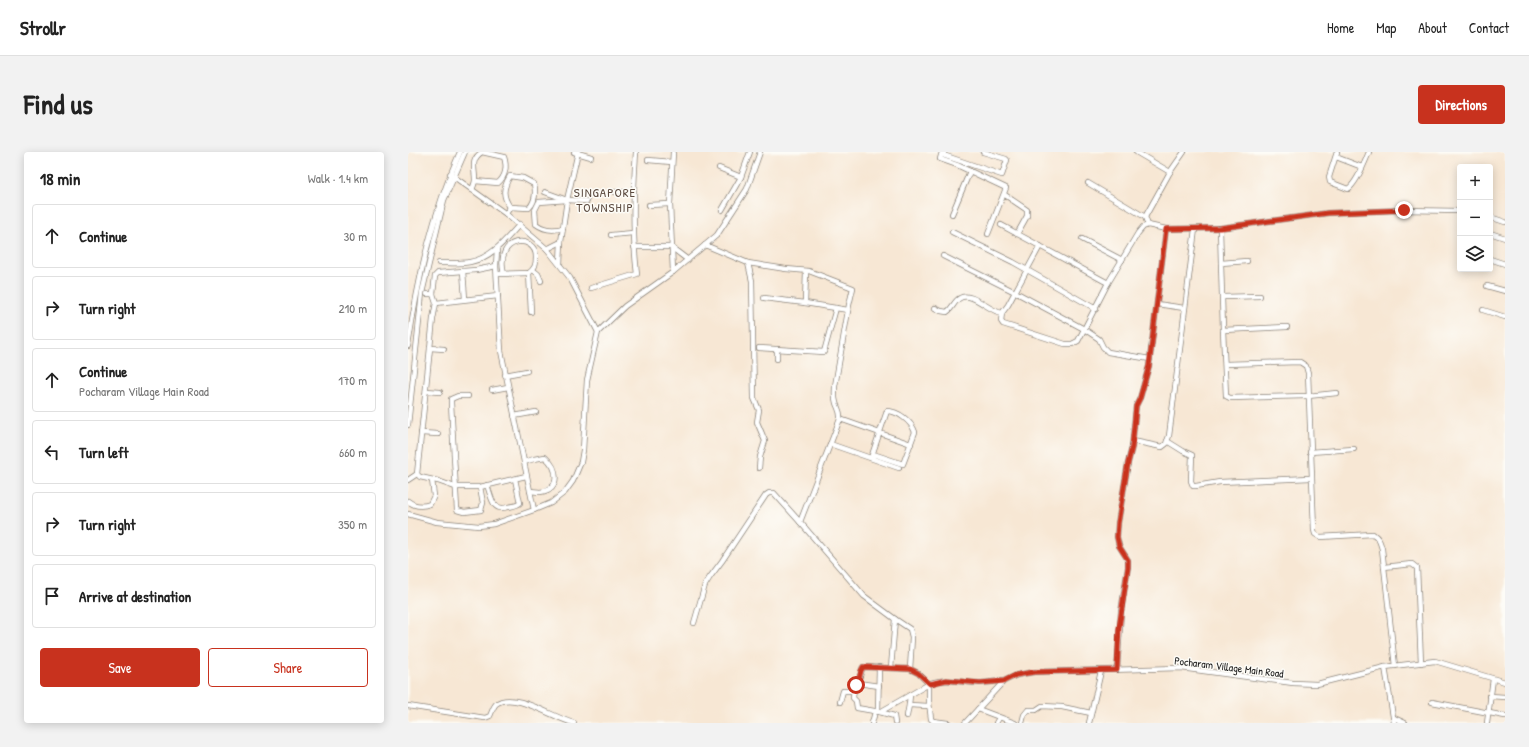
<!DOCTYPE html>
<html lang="en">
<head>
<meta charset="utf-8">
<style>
  body { margin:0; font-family:"Patrick Hand",sans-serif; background:#f2f2f2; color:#222 }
  .controls { position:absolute; right:12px; top:12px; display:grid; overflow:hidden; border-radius:4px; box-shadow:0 2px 10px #0003 }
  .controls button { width:36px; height:36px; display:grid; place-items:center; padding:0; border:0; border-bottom:1px solid #e0e0e0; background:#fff; color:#222; font:20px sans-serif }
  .stop { position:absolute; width:12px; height:12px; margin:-9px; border:3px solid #c8321e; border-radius:50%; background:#fff }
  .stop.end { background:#c8321e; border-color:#fff; box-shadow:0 1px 4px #0008 }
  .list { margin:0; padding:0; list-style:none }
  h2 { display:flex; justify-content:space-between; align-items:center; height:52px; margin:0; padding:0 16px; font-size:17px }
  h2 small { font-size:13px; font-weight:400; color:#767676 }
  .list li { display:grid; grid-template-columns:26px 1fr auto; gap:12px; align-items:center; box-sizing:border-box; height:64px; margin:0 8px 8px; padding:0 8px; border:1px solid #e0e0e0; border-radius:4px }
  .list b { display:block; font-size:15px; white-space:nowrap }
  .list p { margin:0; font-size:13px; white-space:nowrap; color:#767676 }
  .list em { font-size:13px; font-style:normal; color:#767676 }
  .actions { display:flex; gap:8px; padding:12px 16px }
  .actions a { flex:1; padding:9px 0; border:1px solid #c8321e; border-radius:4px; text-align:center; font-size:14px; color:#c8321e }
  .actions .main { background:#c8321e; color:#fff }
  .icon { flex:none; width:22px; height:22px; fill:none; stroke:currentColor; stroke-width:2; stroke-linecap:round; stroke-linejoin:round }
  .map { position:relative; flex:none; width:1097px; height:571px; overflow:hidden; border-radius:4px }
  header { display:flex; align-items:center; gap:24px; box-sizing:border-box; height:56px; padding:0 20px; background:#fff; border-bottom:1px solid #e0e0e0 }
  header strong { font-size:19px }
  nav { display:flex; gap:22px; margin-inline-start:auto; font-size:14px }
  .intro { display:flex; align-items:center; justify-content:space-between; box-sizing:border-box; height:96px; padding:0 24px }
  h1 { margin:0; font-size:28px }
  .button { padding:10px 18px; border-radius:4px; background:#c8321e; color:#fff; font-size:14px; font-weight:700 }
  main { display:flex; gap:24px; padding:0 24px }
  aside { flex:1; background:#fff; border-radius:4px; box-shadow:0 2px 10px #0003 }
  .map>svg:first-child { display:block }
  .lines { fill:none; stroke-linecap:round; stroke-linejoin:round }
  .minor-casing { stroke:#8a8278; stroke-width:6 }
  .minor { stroke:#fff; stroke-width:4.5 }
  .route { stroke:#c8321e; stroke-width:5 }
  .labels { text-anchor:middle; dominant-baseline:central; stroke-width:3; stroke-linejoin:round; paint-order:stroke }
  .street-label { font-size:11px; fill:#1c1c1c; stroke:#fdfcf7 }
  .quarter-label { font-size:13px; letter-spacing:1px; fill:#5c4b40; stroke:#fdfcf7 }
</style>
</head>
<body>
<header>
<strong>Strollr</strong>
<nav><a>Home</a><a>Map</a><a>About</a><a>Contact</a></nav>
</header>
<div class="intro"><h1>Find us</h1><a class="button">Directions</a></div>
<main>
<aside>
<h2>18 min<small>Walk · 1.4 km</small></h2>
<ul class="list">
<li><svg class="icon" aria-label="ahead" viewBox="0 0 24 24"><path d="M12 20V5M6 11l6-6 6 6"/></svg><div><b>Continue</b></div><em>30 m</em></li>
<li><svg class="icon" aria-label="right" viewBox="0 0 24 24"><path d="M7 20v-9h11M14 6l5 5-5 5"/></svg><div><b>Turn right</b></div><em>210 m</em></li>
<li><svg class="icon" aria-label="ahead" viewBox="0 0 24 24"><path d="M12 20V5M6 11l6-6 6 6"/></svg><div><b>Continue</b><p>Pocharam Village Main Road</p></div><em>170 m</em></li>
<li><svg class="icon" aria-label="left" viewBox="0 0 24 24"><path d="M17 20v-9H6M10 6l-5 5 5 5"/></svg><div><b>Turn left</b></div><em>660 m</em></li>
<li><svg class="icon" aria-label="right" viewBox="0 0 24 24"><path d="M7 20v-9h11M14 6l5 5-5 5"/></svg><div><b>Turn right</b></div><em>350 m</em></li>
<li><svg class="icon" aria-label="arrive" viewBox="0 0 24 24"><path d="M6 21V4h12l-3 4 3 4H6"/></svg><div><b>Arrive at destination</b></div></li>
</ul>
<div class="actions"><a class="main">Save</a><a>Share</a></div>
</aside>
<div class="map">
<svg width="1097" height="571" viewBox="0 0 1097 571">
  <rect width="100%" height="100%" fill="#fdfcf7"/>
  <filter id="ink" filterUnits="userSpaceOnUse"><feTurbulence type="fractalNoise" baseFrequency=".025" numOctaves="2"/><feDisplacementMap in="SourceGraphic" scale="8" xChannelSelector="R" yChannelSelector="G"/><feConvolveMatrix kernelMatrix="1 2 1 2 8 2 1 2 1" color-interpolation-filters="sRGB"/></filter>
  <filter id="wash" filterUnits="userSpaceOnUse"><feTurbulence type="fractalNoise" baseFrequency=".012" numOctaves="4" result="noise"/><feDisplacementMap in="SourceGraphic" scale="16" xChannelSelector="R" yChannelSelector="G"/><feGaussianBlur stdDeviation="0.9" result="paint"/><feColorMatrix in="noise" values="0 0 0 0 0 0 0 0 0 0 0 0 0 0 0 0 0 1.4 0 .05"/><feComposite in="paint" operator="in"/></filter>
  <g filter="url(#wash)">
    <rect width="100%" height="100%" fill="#f7e7d4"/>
  </g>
  <g filter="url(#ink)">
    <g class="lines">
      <g class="minor-casing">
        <g id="minor">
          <polyline points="166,0 183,5"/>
          <polyline points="265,0 262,52 265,120"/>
          <polyline points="534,0 532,7 549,13 598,36 580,82"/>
          <polyline points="536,0 535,3 594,23 599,8 598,7 575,0"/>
          <polyline points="728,0 762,20"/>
          <path d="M929,0L921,25L922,30L940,37C949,31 957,10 961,0"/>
          <polyline points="928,5 954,15"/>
          <polyline points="240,8 264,10"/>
          <polyline points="311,16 333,25"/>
          <polyline points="42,22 98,62 139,97 162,126 190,180"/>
          <polyline points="680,31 737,65 740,73"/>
          <path d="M64,38C65,35 67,31 67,28C67,16 62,8 74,0L96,5C99,14 98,24 90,31L67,29"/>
          <polyline points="137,40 159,48 179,49"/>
          <polyline points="207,40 225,40"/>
          <polyline points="597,43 619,58 619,64 609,82"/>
          <polyline points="241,53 262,52"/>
          <polyline points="314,58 333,25 342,0"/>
          <path d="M98,62L102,55C94,44 95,36 102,24L115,26L126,32C128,41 128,49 121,56L102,55"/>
          <polyline points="544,62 562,19"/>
          <polyline points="737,65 762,20 776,0"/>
          <polyline points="1082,65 1097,70"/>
          <polyline points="593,73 700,131"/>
          <path d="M155,76C145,79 136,78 128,72L127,58L131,50L159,48"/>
          <polyline points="812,76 813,111"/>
          <polyline points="544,80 605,110 688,157"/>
          <polyline points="1082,81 1097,86"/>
          <polyline points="203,83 225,81"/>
          <polyline points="674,87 714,108"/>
          <polyline points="297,93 340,111 344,129 346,246 351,258 349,270 357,289 352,305 351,316"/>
          <polyline points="226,95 263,95 280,108"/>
          <polyline points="89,97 88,114 93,199 126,358"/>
          <polyline points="139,97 153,90 159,48 170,0"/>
          <polyline points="535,104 607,140 676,177 691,187 695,195 700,200 742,207"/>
          <polyline points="1082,107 1097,112"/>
          <polyline points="839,109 813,111 815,178 818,244 822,246 900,244 929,241"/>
          <path d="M31,111C41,111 52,112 62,110C84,106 98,87 112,72"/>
          <path d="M340,111L378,117L401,119L445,136L441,153L427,234C427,239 426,245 428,251C430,257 433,260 432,267L392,370L456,444L487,467L502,477L504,485L502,517"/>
          <polyline points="152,112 153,90"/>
          <polyline points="125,118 130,122 133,129"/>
          <polyline points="55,119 57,147"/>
          <polyline points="121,121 123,160"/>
          <path d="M89,122L121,121C127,116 128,113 128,105C128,82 86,83 96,122"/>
          <polyline points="1079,134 1097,139"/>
          <path d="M183,136L229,122C224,81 225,41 228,0"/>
          <polyline points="19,142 25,142 28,151 25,167 9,322 12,325 30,329 47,335 72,335 118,324"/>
          <polyline points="25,142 27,124 30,121 68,118 88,114"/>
          <polyline points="815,145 852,144"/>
          <polyline points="356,146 397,151 440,158"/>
          <polyline points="28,151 90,144"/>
          <polyline points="397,151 398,119"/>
          <polyline points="749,152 776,156"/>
          <path d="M527,156L533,159L539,160C545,156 546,149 552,146C564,139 582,160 594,161L600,153L632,94"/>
          <polyline points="1075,158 1097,165"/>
          <polyline points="594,161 593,169 595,172 657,192 664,192 670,189 700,131 730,81 735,75 740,73 758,77 812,76 920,61 942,60 996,58 1052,59"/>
          <polyline points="815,178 879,175"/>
          <path d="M0,194C10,127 24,62 52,0"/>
          <polyline points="22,196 36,197"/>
          <polyline points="351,196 416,200 428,156"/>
          <polyline points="369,207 369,197"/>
          <path d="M817,212L892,210L898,214L900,221L906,378L907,382L912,385L965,382C971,386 972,390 974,397L987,514"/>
          <polyline points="97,223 119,219"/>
          <polyline points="84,238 100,235"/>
          <polyline points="18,239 32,240"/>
          <polyline points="60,244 50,244 43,247 43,251 49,358 56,360 73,358 75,351 72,335"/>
          <polyline points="106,264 128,260"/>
          <polyline points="432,267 503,292"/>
          <polyline points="0,273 14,141 36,48 57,0"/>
          <polyline points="13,281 30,282"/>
          <polyline points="725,289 754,295 758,292 761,284 787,77"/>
          <polyline points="759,289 775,299 784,303 783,329 785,334 788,334 812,330 903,326"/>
          <polyline points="422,292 491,316"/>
          <polyline points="902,300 946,297"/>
          <path d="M463,306L479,259C490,259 503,269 507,280L495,312L465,302"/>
          <path d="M116,310L126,307L137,305C150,316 154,337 132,340C129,340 125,339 122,339"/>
          <polyline points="0,328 9,322"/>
          <path d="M79,333C84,346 84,360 100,355C105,354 109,354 112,351L107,327"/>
          <path d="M0,349C6,354 14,355 22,352L26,344L24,328"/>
          <polyline points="0,362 29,370 71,374 86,372 126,358 143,351 157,340 165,329 173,310 175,298 179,228 190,180 217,154 265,120 309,83 339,37 352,0"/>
          <polyline points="976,415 1004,412 1009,416 1013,511"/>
          <polyline points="286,471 297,433 302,425 314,409 358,343 361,341 366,341 392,370"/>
          <polyline points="977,515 986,571"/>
          <polyline points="483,516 487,467"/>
          <polyline points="709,518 713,460 720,415 720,408 711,394 709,385 710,371 720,311 724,295 728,254 732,246 741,214 758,77"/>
          <polyline points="450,531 471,534"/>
          <polyline points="502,543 501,553 521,554"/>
          <polyline points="1082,544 1097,545"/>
          <polyline points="432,550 435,539 446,539"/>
          <polyline points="1024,550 1097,564"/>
          <path d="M0,554L77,566L82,564C84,560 85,555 88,552C106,538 147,567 166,571"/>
          <polyline points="570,557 607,571"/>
          <polyline points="470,560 471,515"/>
          <polyline points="472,560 486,564 487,571"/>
          <polyline points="499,564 501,553"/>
          <polyline points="986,566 997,571"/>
          <polyline points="464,571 467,560"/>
          <path d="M540,571L525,569L523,567L521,550V532L510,521L502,517L455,515L454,517L450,531L446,535L445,546L448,549L449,556L472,560L521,532C538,525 554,531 571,531C579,531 588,529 596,529"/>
          <polyline points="557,571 596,529 609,523 626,520 773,516 885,531 909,532 977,515 1027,509 1097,530"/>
          <polyline points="588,571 591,566"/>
          <polyline points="614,571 616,563 620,558 628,558 634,554 654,555 683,561"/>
          <polyline points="681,571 693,519"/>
          <polyline points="1079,571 1085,527"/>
        </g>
      </g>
      <use href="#minor" class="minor"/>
    </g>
  </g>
  <g class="lines" filter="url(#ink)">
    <polyline class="route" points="448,533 450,531 453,519 455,515 502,517 510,521 522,532 538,528 572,531 596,529 608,523 626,520 709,518 711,476 720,415 720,408 711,394 709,385 710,371 720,311 724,295 728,254 732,246 741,214 758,77 812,76 920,61 996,58"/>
  </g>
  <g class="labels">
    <g class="street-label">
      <text transform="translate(821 515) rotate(7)">Pocharam Village Main Road</text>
    </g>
    <g class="quarter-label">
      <text x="197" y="40">SINGAPORE<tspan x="197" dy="15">TOWNSHIP</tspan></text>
    </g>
  </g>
</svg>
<div class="controls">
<button>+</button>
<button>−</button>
<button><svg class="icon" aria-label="layers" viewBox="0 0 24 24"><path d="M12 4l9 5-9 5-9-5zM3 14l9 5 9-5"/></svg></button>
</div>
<div class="stop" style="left:448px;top:533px"></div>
<div class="stop end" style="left:996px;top:58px"></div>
</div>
</main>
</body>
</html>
